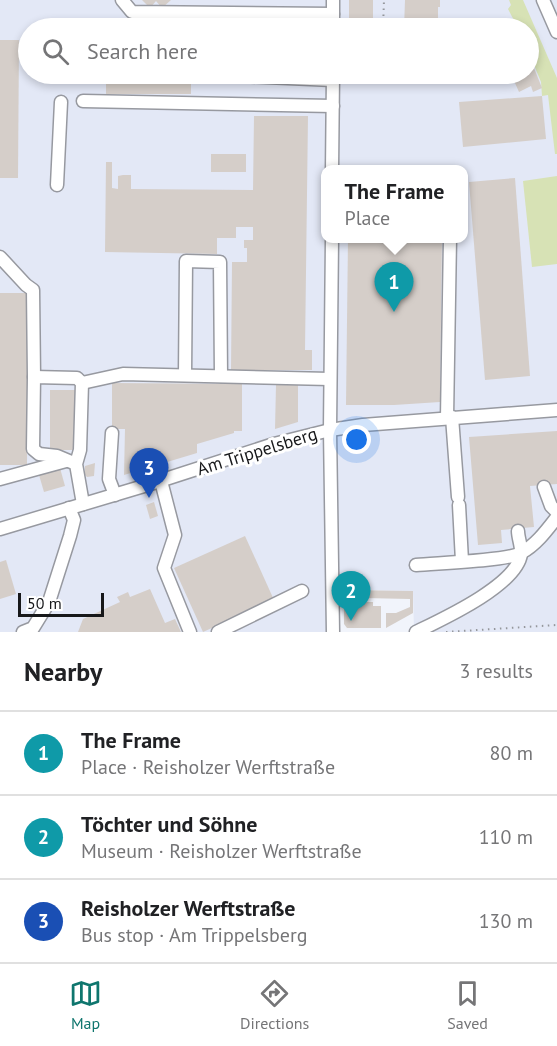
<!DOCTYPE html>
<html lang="en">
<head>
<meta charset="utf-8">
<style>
  body { margin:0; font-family:"PT Sans",sans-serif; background:#f2f2f2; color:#202124 }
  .scale { position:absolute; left:18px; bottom:15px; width:86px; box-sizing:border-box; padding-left:6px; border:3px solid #17181a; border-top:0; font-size:16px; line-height:21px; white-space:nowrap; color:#17181a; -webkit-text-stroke:4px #fff; paint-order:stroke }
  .you { position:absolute; left:357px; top:440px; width:21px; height:21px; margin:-15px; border:4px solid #fff; border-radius:50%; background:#1a73e8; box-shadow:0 0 0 9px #1a73e833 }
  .badge { display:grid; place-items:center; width:39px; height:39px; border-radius:50%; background:#0f766e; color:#fff; font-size:20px; font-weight:700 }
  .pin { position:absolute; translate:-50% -50px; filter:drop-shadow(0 2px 3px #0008) }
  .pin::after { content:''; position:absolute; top:32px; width:21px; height:18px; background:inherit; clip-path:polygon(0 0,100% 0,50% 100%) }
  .popup { position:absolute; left:321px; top:165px; width:147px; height:78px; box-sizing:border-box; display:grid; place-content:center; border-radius:12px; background:#fff; filter:drop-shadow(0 2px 4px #0005); font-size:20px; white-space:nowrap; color:#757577 }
  .popup b { font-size:22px; color:#202124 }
  .popup::after { content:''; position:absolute; left:50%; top:100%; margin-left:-12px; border:12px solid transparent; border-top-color:#fff }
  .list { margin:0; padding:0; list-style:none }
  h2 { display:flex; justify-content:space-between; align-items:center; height:78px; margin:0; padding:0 24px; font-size:26px }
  h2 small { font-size:20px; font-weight:400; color:#757577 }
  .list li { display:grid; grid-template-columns:39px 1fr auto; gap:18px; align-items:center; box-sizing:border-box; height:84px; padding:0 24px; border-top:2px solid #e0e0e0 }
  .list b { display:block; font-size:22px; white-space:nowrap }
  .list p { margin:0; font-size:20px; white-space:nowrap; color:#757577 }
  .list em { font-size:20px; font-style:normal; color:#757577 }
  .icon { flex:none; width:33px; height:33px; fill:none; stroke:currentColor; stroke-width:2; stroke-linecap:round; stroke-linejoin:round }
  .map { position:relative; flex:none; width:557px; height:632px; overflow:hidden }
  .search { position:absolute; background:#fff; box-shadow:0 3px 9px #0003; left:18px; right:18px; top:18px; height:66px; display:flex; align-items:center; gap:15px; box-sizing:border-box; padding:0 21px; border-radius:33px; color:#757577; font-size:22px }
  .sheet { height:330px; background:#fff }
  nav { display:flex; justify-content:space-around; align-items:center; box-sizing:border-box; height:84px; border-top:2px solid #e0e0e0; background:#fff; font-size:16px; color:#757577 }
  nav a { display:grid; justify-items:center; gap:3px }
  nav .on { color:#0f766e }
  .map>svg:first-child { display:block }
  .built { fill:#e3e8f6 }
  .green { fill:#d7e2b5 }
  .building { fill:#d5cec9 }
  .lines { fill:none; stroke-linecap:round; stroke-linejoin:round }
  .minor-casing { stroke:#9799a0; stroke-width:15 }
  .path { stroke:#95979c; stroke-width:2; stroke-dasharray:1.5 4.5; stroke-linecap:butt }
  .minor { stroke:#fff; stroke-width:12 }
  .labels { text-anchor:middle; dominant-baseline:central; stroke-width:6; stroke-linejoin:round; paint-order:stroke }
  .street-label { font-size:18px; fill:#17181a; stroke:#fff }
</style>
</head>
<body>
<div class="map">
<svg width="557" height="632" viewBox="0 0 557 632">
  <rect width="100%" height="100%" fill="#f1f4fb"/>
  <g class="built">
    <polygon points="0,0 327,0 327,28 28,28 28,74 326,74 323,425 0,524"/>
    <polygon points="339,0 557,0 557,405 335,422 337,239 463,238 463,170 338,169 339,74 528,74 528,28 339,28"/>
    <polygon points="557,416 557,632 414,632 413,591 344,590 330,592 331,632 0,632 0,535 334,432"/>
  </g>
  <g class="green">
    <polygon points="509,0 523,0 557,78 557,154 555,154 548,95 542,96 541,82 529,53 528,28 518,28 508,9 511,5"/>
    <polygon points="557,176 557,264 532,267 523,181"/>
  </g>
  <g class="building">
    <polygon points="142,0 171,0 162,8 156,1 150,8"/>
    <rect x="349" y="0" width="24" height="28"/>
    <polygon points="405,0 440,0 440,7 438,7 438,28 404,28"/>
    <polygon points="0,40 19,40 18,178 0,178"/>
    <polygon points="528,53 542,88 533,92 531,86 519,92 511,74 528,74"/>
    <rect x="106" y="74" width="85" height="20"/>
    <polygon points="542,96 546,139 463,147 459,102"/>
    <polygon points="254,116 308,116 305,350 312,350 312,370 231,370 232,262 247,262 247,248 244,248 244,240 253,240 253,227 236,227 236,238 217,238 217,254 105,252 106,162 112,162 112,188 118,189 118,176 123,175 131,175 131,189 253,190"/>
    <rect x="211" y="154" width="35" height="18"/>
    <polygon points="515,178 530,376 485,380 469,182"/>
    <polygon points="348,238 442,238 440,402 394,405 346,405"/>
    <polygon points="0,293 28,293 27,465 0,465"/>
    <polygon points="112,383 242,384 242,431 234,431 234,433 197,444 197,453 124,475 125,429 112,429"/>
    <polygon points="276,385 298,385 298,422 275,429"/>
    <rect x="50" y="390" width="26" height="60"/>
    <polygon points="557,431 557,484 530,486 534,527 501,530 502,543 478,545 469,437"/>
    <polygon points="95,463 94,476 87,477 85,475 85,466"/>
    <polygon points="60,468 65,486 44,492 39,475"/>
    <polygon points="154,502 158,516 150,519 146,505"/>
    <polygon points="245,536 274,600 203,632 174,568"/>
    <polygon points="6,560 16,594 0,599 0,562"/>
    <polygon points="150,589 165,623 175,619 181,632 78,632 83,619 120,602 117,597 128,592 130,597"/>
    <polygon points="344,590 413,591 413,613 386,628 386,613 396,613 410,607 410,599 364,598 364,602 373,602 373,606 381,606 381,628 347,628 344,624"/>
  </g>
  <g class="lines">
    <g class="minor-casing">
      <g id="minor">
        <polyline points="122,0 132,12 333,14"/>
        <polyline points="543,0 557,32"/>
        <polyline points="333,28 333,0"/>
        <polyline points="219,75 333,80"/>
        <polyline points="83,101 333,106"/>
        <polyline points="332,170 333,74"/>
        <polyline points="57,185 61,102"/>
        <polyline points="332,238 330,430 333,632"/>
        <polyline points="0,257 26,285 33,290 34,377"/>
        <polyline points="185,375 186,261 220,262 221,376"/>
        <polyline points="82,383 123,374 330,379"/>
        <polyline points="452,417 458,497"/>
        <polyline points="447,418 450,238"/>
        <polyline points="112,433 109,479 115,495"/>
        <polyline points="76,464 57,456 39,454 33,449 34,377 77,378 82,383 80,450 76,464 83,504"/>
        <polyline points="0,479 66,461"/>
        <polyline points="161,481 175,535 164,568 190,632"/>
        <polyline points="544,487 551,506 557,512"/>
        <polyline points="459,505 462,561"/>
        <polyline points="0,529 144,486 274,444 330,430 363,425 557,410"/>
        <path d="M416,565C437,563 507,561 521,553C536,545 547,530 557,517"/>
        <polyline points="23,632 33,628 49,602 70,536 74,520 69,508"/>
        <polyline points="218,632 302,591"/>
        <path d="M416,632C443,619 517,585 521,554C522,547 518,538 518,531"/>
      </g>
    </g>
    <g class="path">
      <polyline points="383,28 384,0"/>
      <polyline points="446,632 557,625"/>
    </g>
    <use href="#minor" class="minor"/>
  </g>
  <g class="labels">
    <g class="street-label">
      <text transform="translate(257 451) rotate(-17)">Am Trippelsberg</text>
    </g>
  </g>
</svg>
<div class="scale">50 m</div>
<div class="you"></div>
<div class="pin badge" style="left:394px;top:312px;background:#0f9aa8">1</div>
<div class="popup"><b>The Frame</b>Place</div>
<div class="pin badge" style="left:351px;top:621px;background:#0f9aa8">2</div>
<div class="pin badge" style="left:149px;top:498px;background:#1a4fb4">3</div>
<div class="search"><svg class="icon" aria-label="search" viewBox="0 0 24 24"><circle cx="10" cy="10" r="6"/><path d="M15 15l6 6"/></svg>Search here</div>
</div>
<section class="sheet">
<h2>Nearby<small>3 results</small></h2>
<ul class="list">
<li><span class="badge" style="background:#0f9aa8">1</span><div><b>The Frame</b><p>Place · Reisholzer Werftstraße</p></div><em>80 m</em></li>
<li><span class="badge" style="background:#0f9aa8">2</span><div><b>Töchter und Söhne</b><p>Museum · Reisholzer Werftstraße</p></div><em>110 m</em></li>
<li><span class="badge" style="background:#1a4fb4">3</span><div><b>Reisholzer Werftstraße</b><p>Bus stop · Am Trippelsberg</p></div><em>130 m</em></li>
</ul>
</section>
<nav>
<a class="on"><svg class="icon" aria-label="map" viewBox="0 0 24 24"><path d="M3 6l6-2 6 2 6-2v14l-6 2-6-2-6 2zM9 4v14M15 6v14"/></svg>Map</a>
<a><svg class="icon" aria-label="directions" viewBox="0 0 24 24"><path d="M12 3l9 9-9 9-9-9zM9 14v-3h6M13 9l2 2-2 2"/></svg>Directions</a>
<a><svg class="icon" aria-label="saved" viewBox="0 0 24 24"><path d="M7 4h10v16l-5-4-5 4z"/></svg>Saved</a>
</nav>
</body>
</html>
